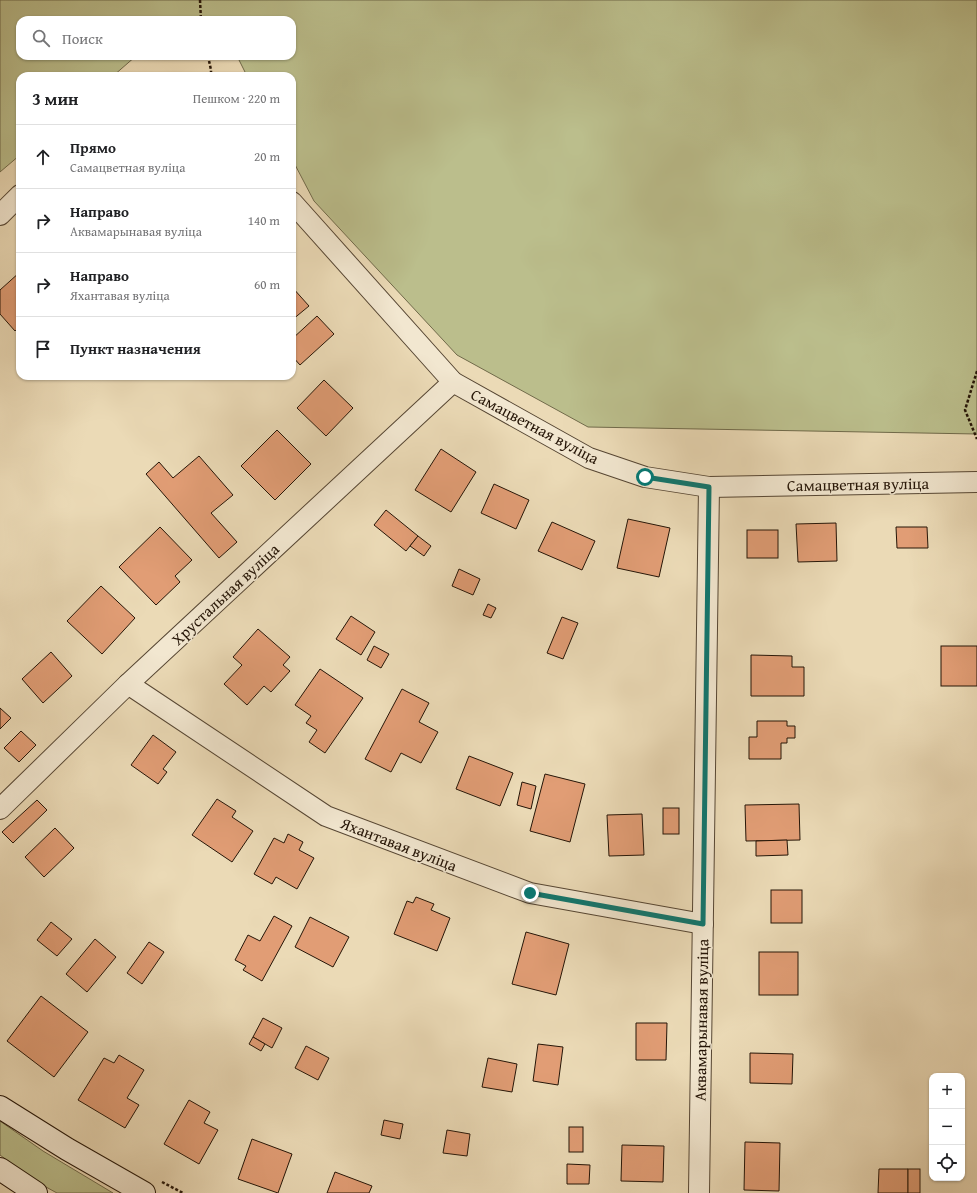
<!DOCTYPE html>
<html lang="ru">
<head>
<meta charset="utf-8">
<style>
  body { margin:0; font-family:"Gentium Book Plus",serif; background:#f6f6f6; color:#202124 }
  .controls { position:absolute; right:12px; bottom:12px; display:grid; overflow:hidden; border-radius:8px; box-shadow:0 1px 3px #0004 }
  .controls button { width:36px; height:36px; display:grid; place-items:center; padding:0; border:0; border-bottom:1px solid #e0e0e0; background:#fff; color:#202124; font:20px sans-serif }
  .stop { position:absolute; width:12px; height:12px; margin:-9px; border:3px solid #0f766e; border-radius:50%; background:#fff }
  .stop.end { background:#0f766e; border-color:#fff; box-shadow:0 1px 4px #0008 }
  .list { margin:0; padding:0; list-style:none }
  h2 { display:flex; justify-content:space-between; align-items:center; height:52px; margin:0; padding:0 16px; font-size:17px }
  h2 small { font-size:13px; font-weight:400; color:#757577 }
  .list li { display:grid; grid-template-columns:26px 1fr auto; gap:12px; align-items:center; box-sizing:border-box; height:64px; padding:0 16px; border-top:1px solid #e0e0e0 }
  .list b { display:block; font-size:15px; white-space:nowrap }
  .list p { margin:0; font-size:13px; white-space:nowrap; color:#757577 }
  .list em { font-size:13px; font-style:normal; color:#757577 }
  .icon { flex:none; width:22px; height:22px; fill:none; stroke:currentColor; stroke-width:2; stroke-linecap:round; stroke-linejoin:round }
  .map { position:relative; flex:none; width:977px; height:1193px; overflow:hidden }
  .search { position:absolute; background:#fff; box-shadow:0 1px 3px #0004; left:16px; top:16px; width:280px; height:44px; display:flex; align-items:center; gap:10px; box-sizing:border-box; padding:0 14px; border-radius:12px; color:#757577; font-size:15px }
  .panel { position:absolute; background:#fff; box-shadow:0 1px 3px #0004; left:16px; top:72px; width:280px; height:308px; border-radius:12px }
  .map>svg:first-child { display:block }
  .green { fill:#bbbe8c; stroke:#706a4a }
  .building { fill:#e19d75; stroke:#251507 }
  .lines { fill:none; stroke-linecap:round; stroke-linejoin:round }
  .street-casing { stroke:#564633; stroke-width:22 }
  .secondary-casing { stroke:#251507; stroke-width:24 }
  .path { stroke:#251507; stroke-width:2.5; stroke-dasharray:3 2; stroke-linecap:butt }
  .street { stroke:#f2e7d0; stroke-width:20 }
  .secondary { stroke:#f2e7d0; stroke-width:22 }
  .route { stroke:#0f766e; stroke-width:5 }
  .labels { text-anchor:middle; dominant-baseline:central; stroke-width:3; stroke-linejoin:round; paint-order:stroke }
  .street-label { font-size:16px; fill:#251507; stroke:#f2e7d0 }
</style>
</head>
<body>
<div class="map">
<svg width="977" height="1193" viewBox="0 0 977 1193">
  <rect width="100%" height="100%" fill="#ebdab6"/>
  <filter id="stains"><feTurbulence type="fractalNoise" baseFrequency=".005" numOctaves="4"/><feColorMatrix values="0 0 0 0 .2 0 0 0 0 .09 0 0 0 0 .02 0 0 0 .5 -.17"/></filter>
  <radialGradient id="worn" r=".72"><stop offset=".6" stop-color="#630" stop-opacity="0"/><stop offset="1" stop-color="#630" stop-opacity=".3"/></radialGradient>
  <g class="green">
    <polygon points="0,0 977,0 977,434 588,427 457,355 314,201 292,159 292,76 247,76 238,58 229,56 292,56 292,20 20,20 20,56 136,56 113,76 20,76 20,155 0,172"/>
    <polygon points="0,1121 43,1151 113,1193 57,1193 35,1181 0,1155"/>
  </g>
  <g class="building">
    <polygon points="20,272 20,326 15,331 0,314 0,290"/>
    <polygon points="292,287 309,306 292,320"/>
    <polygon points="317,316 334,334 300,365 292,356 292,339"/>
    <polygon points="324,380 353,408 326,436 297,408"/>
    <polygon points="277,430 311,464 275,500 241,466"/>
    <polygon points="441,449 476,472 451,512 415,490"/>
    <polygon points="199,456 233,495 211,513 237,542 219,558 146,474 159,462 173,478"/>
    <polygon points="494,484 529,500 516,529 481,513"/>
    <polygon points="386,510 418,536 406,551 374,525"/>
    <polygon points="628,519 670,528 659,577 617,568"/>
    <polygon points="552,522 595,541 582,570 538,551"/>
    <polygon points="836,523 837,561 798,562 796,524"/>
    <polygon points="160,527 192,560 175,576 180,582 156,605 119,567"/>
    <polygon points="896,527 927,527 928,548 897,548"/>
    <rect x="747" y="530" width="31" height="28"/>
    <polygon points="418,536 431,546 424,556 410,546"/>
    <polygon points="459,569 480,579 473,595 452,586"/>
    <polygon points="101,586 135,618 102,654 67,621"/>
    <polygon points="488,604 496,608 491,618 483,615"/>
    <polygon points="351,616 375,632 361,655 336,639"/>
    <polygon points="562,617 578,623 563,659 547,653"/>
    <polygon points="258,629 290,657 283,665 290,671 271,692 264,686 247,705 224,684 242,665 233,657"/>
    <polygon points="374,646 389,654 381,668 367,660"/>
    <rect x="941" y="646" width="36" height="40"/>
    <polygon points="51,652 72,676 43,703 22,679"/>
    <polygon points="751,655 792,656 792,667 804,667 804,696 751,696"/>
    <polygon points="320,669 363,698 325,753 309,742 317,730 306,723 311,716 295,705"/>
    <polygon points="402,689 429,703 419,722 438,732 421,763 401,753 391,772 365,759"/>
    <polygon points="0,708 11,718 0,729"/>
    <polygon points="757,721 787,721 787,726 795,726 795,738 787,738 787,743 781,743 781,759 749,759 749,737 757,737"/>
    <polygon points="21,731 36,745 19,762 4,748"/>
    <polygon points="153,735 176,752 163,769 167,772 158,784 131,765"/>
    <polygon points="469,756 513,773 500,806 456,789"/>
    <polygon points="545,774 585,784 570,842 530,831"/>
    <polygon points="522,782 536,786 531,809 517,805"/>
    <polygon points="217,799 236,811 232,817 253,831 232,862 192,835"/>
    <polygon points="37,800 47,810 13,843 2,832"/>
    <polygon points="799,804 800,840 746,841 745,805"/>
    <rect x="663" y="808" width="16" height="26"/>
    <polygon points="642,814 644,855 609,856 607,815"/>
    <polygon points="55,828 74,848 44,877 25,857"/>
    <polygon points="288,834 303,842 299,850 314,858 297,889 276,877 272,884 254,874 274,838 284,843"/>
    <polygon points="787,840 788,855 756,856 756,841"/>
    <rect x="771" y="890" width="31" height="33"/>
    <polygon points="416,897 434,904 431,910 450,918 437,951 394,934 407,901 413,903"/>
    <polygon points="274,916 292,926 262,981 243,970 246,966 235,960 248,935 260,941"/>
    <polygon points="310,917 349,937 333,967 295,947"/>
    <polygon points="51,922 72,939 57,956 37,940"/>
    <polygon points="526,932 569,944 556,995 512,984"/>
    <polygon points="95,939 116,957 87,992 66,974"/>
    <polygon points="149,942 164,952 142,984 127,973"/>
    <rect x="759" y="952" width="39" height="43"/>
    <polygon points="41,996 88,1032 54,1077 7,1041"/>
    <polygon points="263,1018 282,1028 272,1048 253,1037"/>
    <polygon points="636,1023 667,1023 666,1060 636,1060"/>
    <polygon points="253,1037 265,1044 261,1051 249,1044"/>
    <polygon points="538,1044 563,1047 558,1085 533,1081"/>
    <polygon points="306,1046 329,1058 318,1080 295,1068"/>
    <polygon points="750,1053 793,1054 792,1084 750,1083"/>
    <polygon points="119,1055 144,1070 127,1098 139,1105 125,1128 78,1100 104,1058 114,1063"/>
    <polygon points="488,1058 517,1064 512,1092 482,1087"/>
    <polygon points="189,1100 210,1112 204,1123 218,1130 199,1164 164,1144"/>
    <polygon points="384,1120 403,1124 400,1139 381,1135"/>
    <rect x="569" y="1127" width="14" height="25"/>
    <polygon points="447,1130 470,1134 467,1156 443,1153"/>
    <polygon points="252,1139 292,1154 278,1193 238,1179"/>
    <polygon points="745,1142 780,1143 779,1191 744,1190"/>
    <polygon points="622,1145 664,1146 663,1182 621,1181"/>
    <polygon points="567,1164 590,1165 589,1184 567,1184"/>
    <polygon points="879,1169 908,1169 908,1193 878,1193"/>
    <rect x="908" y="1169" width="12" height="24"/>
    <polygon points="335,1172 372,1186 369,1193 327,1193"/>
  </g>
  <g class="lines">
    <g class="street-casing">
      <g id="street">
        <polyline points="292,202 453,382 589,458 645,477 709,487 977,482"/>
        <polyline points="0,215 20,195"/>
        <polyline points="128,684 326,816 530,893 703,924"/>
        <polyline points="0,809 128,684 453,382"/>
        <polyline points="699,1193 709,487"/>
      </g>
    </g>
    <g class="secondary-casing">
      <g id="secondary">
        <polyline points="0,1107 67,1149 144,1193"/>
        <polyline points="0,1169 36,1193"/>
      </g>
    </g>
    <g class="path">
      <polyline points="200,0 201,20"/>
      <polyline points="208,56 211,70 211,76"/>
      <polyline points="977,371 965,410 977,439"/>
      <polyline points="162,1182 183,1193"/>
    </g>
    <use href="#street" class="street"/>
    <use href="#secondary" class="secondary"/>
  </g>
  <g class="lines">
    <polyline class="route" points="530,893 703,924 709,487 645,477"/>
  </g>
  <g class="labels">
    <g class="street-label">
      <text transform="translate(535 426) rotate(28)">Самацветная вуліца</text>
      <text transform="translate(858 484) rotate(-1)">Самацветная вуліца</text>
      <text transform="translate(225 594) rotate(-43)">Хрустальная вуліца</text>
      <text transform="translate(399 844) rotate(21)">Яхантавая вуліца</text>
      <text transform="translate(701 1020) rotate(-89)">Аквамарынавая вуліца</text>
    </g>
  </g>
  <rect width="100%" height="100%" filter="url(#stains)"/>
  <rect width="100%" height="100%" fill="url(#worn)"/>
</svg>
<div class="controls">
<button>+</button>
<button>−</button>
<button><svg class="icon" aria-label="locate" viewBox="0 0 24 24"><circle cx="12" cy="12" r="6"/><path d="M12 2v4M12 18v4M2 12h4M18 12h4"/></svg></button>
</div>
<div class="stop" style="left:645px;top:477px"></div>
<div class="stop end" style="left:530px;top:893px"></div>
<div class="search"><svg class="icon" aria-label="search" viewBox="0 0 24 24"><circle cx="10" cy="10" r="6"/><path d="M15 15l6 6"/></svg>Поиск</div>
<section class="panel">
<h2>3 мин<small>Пешком · 220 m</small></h2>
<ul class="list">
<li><svg class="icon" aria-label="ahead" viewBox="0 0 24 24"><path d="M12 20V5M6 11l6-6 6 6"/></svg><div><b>Прямо</b><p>Самацветная вуліца</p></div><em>20 m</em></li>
<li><svg class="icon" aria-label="right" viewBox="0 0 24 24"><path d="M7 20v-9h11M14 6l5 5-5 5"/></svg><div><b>Направо</b><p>Аквамарынавая вуліца</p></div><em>140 m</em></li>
<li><svg class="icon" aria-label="right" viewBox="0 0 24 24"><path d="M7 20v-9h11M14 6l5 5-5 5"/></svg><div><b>Направо</b><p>Яхантавая вуліца</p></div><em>60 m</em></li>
<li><svg class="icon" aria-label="arrive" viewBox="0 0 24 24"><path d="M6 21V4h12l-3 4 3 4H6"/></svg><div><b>Пункт назначения</b></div></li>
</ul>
</section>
</div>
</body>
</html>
